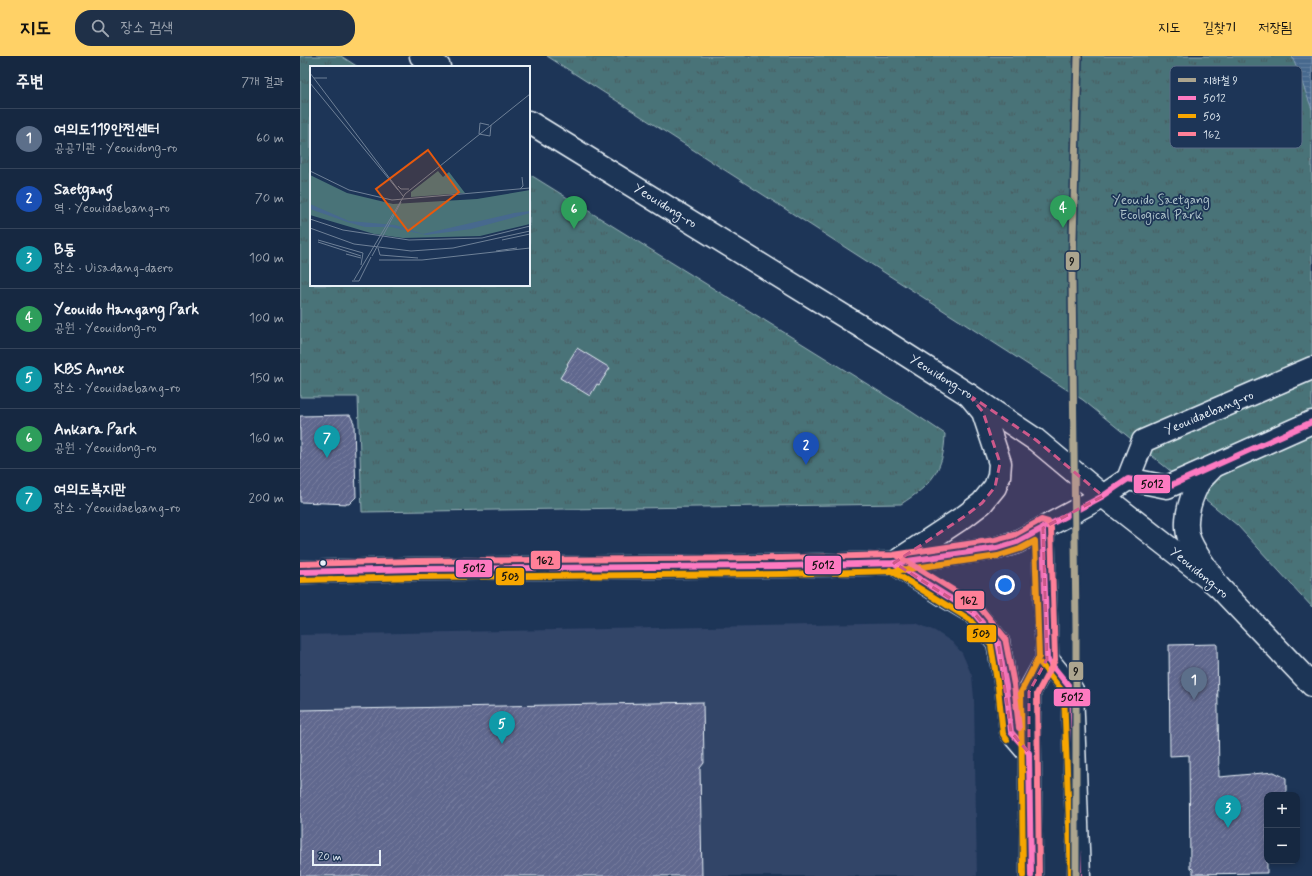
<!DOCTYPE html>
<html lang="ko">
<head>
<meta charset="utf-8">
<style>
  body { margin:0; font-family:Mynerve,"Poor Story",sans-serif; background:#1f3048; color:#f1f3f6 }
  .controls { position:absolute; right:12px; bottom:12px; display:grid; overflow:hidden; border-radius:8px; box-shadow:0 2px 6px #0003 }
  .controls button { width:36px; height:36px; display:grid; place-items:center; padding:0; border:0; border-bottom:1px solid #35445a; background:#162841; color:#f1f3f6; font:20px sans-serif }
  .scale { position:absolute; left:12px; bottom:10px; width:69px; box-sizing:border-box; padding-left:4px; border:2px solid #e8f1f8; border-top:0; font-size:11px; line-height:14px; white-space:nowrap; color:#e8f1f8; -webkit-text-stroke:3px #1d3557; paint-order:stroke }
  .you { position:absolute; left:705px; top:529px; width:14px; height:14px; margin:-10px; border:3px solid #fff; border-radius:50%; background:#1a73e8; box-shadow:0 0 0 6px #1a73e833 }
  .badge { display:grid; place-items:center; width:26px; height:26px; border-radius:50%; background:#ffd166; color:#fff; font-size:13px; font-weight:700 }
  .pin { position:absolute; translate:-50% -33px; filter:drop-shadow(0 1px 2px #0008) }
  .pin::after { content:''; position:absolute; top:21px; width:14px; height:12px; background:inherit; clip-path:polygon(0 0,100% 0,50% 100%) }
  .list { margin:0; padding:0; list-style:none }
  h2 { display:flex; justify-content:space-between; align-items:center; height:52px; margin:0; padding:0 16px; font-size:17px }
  h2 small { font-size:13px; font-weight:400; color:#9ea6b1 }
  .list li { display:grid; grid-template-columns:26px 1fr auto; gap:12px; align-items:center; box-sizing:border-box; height:60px; padding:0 16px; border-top:1px solid #35445a }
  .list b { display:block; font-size:15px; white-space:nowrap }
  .list p { margin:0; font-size:13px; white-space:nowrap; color:#9ea6b1 }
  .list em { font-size:13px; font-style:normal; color:#9ea6b1 }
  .icon { flex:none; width:22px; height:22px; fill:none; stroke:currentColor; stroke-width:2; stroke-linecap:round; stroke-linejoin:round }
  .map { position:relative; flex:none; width:1012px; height:820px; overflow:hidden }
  header { display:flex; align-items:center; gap:24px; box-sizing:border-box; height:56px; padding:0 20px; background:#ffd166; color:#111 }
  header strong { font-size:19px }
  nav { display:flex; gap:22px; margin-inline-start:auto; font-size:14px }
  .search { width:280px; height:36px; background:#1f3048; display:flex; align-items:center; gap:10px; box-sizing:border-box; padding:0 14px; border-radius:16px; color:#9ea6b1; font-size:15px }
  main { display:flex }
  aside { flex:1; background:#162841 }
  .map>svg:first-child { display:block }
  .built { fill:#314468 }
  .park { fill:url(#park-tufts); stroke:#98b2b8 }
  .water { fill:url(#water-rules); stroke:#879fb8 }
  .building { fill:url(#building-hatch); stroke:#e8f1f8 }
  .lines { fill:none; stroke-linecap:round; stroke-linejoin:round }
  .secondary-casing { stroke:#e8f1f8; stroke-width:25 }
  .primary-casing { stroke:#e8f1f8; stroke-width:25 }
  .secondary { stroke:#1d3557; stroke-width:22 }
  .primary { stroke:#1d3557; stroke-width:22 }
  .bus-1-casing { stroke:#1d3557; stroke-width:9 }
  .bus-2-casing { stroke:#1d3557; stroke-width:9 }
  .bus-3-casing { stroke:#1d3557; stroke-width:9 }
  .bus-1 { stroke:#fe7ac1; stroke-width:6 }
  .bus-2 { stroke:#f7a600; stroke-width:6 }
  .bus-3 { stroke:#ff8098; stroke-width:6 }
  .metro-1-casing { stroke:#1d3557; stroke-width:10 }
  .metro-1 { stroke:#aca58f; stroke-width:7 }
  .marked { fill:#cd598a; fill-opacity:0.2; stroke:#cd598a; stroke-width:3; stroke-dasharray:8 5; stroke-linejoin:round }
  .bus-dot { fill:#e8f1f8; stroke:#1d3557; stroke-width:1.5 }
  .labels { text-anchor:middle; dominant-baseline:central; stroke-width:3.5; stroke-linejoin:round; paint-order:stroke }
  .park-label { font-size:13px; fill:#b0c5cb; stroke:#1d3557 }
  .street-label { font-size:13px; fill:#e8f1f8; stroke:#1d3557 }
  .inset-road { fill:none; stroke:#6e8097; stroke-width:1 }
  .view { fill:#e8590c; fill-opacity:0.15; stroke:#e8590c; stroke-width:2 }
  .inset-edge { fill:none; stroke:#e8f1f8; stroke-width:2 }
  .key { fill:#1d3557; stroke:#5a6d87; stroke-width:1 }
  .key-label { font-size:11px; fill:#e8f1f8 }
  .line-badge { stroke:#1d3557; stroke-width:1.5 }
  .pale-badge-label { font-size:11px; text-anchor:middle; font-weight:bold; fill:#111 }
</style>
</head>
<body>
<header>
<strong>지도</strong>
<div class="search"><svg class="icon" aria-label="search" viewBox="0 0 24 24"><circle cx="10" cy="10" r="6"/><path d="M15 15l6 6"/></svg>장소 검색</div>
<nav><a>지도</a><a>길찾기</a><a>저장됨</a></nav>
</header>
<main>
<aside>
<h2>주변<small>7개 결과</small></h2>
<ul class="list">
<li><span class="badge" style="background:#5c6f8a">1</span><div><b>여의도119안전센터</b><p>공공기관 · Yeouidong-ro</p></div><em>60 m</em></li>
<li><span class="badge" style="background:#1a4fb4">2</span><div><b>Saetgang</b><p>역 · Yeouidaebang-ro</p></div><em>70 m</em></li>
<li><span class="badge" style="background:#0f9aa8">3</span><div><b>B동</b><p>장소 · Uisadang-daero</p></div><em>100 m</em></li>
<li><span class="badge" style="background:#2e9e5b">4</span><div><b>Yeouido Hangang Park</b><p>공원 · Yeouidong-ro</p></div><em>100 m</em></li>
<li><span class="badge" style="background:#0f9aa8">5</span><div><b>KBS Annex</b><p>장소 · Yeouidaebang-ro</p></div><em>150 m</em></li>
<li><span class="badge" style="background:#2e9e5b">6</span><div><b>Ankara Park</b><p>공원 · Yeouidong-ro</p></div><em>160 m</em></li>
<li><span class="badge" style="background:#0f9aa8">7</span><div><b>여의도복지관</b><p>장소 · Yeouidaebang-ro</p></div><em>200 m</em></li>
</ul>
</aside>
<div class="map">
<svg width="1012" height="820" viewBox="0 0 1012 820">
  <defs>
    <pattern id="park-tufts" width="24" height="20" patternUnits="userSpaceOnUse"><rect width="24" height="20" fill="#497378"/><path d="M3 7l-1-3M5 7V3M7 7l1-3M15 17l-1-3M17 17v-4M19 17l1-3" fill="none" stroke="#475b5f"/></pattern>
    <pattern id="water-rules" width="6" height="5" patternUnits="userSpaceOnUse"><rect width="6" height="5" fill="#47698e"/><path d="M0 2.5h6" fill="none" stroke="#627f9f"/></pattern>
    <pattern id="building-hatch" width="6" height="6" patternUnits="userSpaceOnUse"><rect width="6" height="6" fill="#60678e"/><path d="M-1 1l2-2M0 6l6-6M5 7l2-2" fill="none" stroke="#777d9f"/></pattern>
  </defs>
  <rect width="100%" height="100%" fill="#1d3557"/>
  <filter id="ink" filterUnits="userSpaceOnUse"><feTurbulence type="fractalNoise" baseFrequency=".025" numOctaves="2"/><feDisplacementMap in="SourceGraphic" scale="8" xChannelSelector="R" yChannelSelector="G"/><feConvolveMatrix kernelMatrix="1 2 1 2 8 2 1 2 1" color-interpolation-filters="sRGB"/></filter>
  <g filter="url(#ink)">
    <polygon class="built" points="616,567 635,575 652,586 662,597 672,620 674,642 677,820 0,820 0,579"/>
    <g class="park">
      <path d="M0,0H41L58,11H11V229H229V118L609,354L645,378C644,415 631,429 601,448L62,456L58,341H0Z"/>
      <polygon points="247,0 1012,0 1012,551 937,469 783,344"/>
    </g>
    <polygon class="water" points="992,0 1012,0 1012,53"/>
    <g class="building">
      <polygon points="277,292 310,312 299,329 297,328 290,340 260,322 268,309 267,308"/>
      <polygon points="50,359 54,367 56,441 49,448 0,446 0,360"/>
      <polygon points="917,588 919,721 974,716 986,722 986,739 967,739 967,817 893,818 893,813 890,812 889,699 870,700 869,589"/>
      <polygon points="403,646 404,707 400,712 402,820 0,820 0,654"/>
    </g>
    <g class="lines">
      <g class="secondary-casing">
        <g id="secondary">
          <polyline points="121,0 139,11"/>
          <polyline points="229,66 586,286 669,339 736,384 803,440 918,530 1012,629"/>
          <polyline points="747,603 772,634 779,820"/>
          <polyline points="731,820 729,636 747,603 743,472"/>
        </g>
      </g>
      <g class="primary-casing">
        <g id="primary">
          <path d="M913,411C908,417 900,423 897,430C889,446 883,468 890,485C897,501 909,515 918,530"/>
          <polyline points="828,423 867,431 1012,366"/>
          <polyline points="600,503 665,460 682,447 695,431 699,420 700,407 683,356 669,339"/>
          <polyline points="594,507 647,541 674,557 698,586 706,630 711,676 729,697"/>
          <polyline points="0,516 116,513 482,510 594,507 676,495 697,492 717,486 803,440 828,423 843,385 1012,312"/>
        </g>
      </g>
      <use href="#secondary" class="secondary"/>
      <use href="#primary" class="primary"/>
      <g class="bus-1-casing">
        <g id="bus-1">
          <polyline points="743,472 747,603 772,634 779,820"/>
          <polyline points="594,507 674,557 698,586 706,630 711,676 729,697 731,820"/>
          <polyline points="0,516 116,513 482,510 594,507 697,492 717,486 803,440 828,423 867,431 1012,366"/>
        </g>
      </g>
      <g class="bus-2-casing">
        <g id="bus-2">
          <polyline points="590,514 669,563 691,589 698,631 703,678 707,684"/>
          <polyline points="0,524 116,521 482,518 594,515 698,500 720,493 735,485 739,601 721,636 723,820"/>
          <polyline points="741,608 764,637 771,820"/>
        </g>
      </g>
      <g class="bus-3-casing">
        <g id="bus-3">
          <polyline points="598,500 679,550 705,582 714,629 719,672"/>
          <polyline points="0,508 116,505 482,502 593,499 695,484 714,479 741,464 748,466 751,472 755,604 737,638 739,820"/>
        </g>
      </g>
      <use href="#bus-1" class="bus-1"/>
      <use href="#bus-2" class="bus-2"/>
      <use href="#bus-3" class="bus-3"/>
      <g class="metro-1-casing">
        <polyline id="metro-1" points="776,820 776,572 772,220 778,0"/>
      </g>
      <use href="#metro-1" class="metro-1"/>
    </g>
  </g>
  <path class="marked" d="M669,339L736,384L803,440L743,472L747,603L729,636V697L711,676L698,586L674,557L594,507L665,460L682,447L695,431L700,407L683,356Z"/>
  <circle class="bus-dot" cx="23" cy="507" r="3.5"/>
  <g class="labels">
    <g class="park-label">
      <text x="861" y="144">Yeouido Saetgang<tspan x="861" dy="15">Ecological Park</tspan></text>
    </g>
    <g class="street-label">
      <text transform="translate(365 150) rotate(32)">Yeouidong-ro</text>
      <text transform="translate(641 321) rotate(32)">Yeouidong-ro</text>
      <text transform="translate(909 357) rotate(-23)">Yeouidaebang-ro</text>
      <text transform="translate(899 517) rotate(40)">Yeouidong-ro</text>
    </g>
  </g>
  <g transform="translate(10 10)">
    <rect width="220" height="220" fill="#1d3557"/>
    <path d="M128,105L133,111L139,106L155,127L101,131V126ZM0,109L37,127L83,138L167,133L220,124V158L170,170L93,172L64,168L0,149Z" fill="#497378"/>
    <path d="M0,138L39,155L85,159L113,168L204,147L220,145V147L161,163L116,169L81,161H55L37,156L0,143Z" fill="#47698e"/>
    <path class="inset-road" d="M0,7L93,130M4,12H17M0,17L88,124M179,59L170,57L169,68L180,70L181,59M0,105L39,124L82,134L220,122M88,120L91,123H99M210,123L213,120L212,111M0,153L33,164L99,174L172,172L220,160M0,162L44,178L101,185L143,182L220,165M8,174L53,187L51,199M192,174L220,168M8,176L51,190M68,182L70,189L108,192M186,185L207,182M36,188L51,192M62,190L91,136M69,194H112L220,182M44,214L95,128L220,28M42,215H49L61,191"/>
    <path class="view" d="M118,84L149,126L98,165L66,123Z"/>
    <rect width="220" height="220" class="inset-edge"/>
  </g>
  <rect x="870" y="10" width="132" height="82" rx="6" class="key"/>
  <rect x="878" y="22" width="18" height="4" fill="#aca58f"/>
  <rect x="878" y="40" width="18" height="4" fill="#fe7ac1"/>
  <rect x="878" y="58" width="18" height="4" fill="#f7a600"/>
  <rect x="878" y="76" width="18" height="4" fill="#ff8098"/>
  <g class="key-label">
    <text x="903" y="28">지하철 9</text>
    <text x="903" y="46">5012</text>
    <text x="903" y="64">503</text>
    <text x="903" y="82">162</text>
  </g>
  <g class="line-badge">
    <rect x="765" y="195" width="15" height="20" rx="4" fill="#aca58f"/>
    <rect x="833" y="418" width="38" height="20" rx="4" fill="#fe7ac1"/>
    <rect x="230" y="494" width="31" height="20" rx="4" fill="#ff8098"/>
    <rect x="504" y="499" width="38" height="20" rx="4" fill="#fe7ac1"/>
    <rect x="155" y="503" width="38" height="19" rx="4" fill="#fe7ac1"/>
    <rect x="195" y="511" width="30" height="19" rx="4" fill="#f7a600"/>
    <rect x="654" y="534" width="31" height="20" rx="4" fill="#ff8098"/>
    <rect x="666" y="568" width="31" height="19" rx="4" fill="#f7a600"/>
    <rect x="768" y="605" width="16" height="20" rx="4" fill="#aca58f"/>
    <rect x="753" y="632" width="38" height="19" rx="4" fill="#fe7ac1"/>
  </g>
  <g class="pale-badge-label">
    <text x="772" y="209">9</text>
    <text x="852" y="432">5012</text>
    <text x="245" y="508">162</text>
    <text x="523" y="513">5012</text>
    <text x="174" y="516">5012</text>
    <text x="210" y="524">503</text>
    <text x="669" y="548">162</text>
    <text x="681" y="581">503</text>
    <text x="776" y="619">9</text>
    <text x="772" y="645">5012</text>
  </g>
</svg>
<div class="controls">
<button>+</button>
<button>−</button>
</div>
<div class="scale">20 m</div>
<div class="you"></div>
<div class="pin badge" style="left:894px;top:644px;background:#5c6f8a">1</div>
<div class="pin badge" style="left:506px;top:409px;background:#1a4fb4">2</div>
<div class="pin badge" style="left:928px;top:772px;background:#0f9aa8">3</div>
<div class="pin badge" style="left:763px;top:172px;background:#2e9e5b">4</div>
<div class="pin badge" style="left:202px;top:688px;background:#0f9aa8">5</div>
<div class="pin badge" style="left:274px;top:173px;background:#2e9e5b">6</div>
<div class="pin badge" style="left:27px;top:402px;background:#0f9aa8">7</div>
</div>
</main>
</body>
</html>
